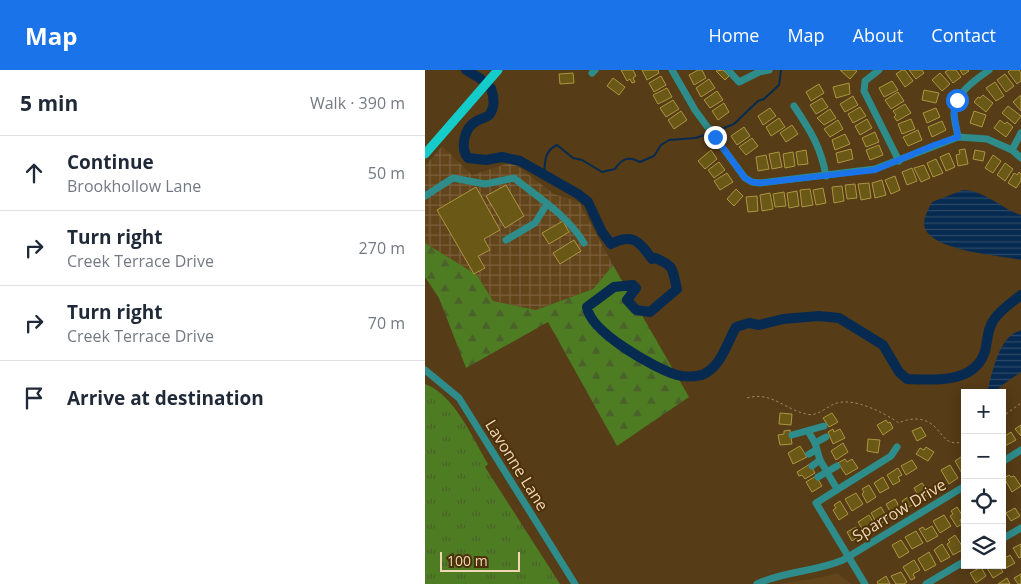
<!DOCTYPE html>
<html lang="en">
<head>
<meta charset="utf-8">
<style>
  body { margin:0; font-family:"Open Sans",sans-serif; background:#f6f6f7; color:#1f2937 }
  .controls { position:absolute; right:15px; bottom:15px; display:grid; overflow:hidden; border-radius:0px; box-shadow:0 2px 12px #0003 }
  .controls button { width:45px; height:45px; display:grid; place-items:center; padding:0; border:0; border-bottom:1px solid #e0e1e3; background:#fff; color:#1f2937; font:25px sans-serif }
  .scale { position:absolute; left:15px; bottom:12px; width:80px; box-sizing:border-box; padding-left:5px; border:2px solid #f1d6b5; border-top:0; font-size:14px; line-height:18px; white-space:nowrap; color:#f1d6b5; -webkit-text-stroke:4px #4b310a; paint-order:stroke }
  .stop { position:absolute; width:15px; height:15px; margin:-11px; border:4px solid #1a73e8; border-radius:50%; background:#fff }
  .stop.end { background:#1a73e8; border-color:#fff; box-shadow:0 1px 5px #0008 }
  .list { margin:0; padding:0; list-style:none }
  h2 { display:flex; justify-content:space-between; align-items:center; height:65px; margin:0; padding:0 20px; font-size:21px }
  h2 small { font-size:16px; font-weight:400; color:#747a83 }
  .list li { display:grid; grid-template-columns:32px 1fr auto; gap:15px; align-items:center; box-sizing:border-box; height:75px; padding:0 20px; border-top:1px solid #e0e1e3 }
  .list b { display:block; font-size:19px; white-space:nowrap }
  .list p { margin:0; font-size:16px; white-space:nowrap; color:#747a83 }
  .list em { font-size:16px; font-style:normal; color:#747a83 }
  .icon { flex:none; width:28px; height:28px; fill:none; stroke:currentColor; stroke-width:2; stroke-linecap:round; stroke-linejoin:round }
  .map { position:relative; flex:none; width:596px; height:514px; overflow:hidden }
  header { display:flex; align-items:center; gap:30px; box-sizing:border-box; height:70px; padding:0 25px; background:#1a73e8; color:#fff }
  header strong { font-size:24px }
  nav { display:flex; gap:28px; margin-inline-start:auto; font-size:18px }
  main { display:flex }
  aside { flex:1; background:#fff }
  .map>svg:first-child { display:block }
  .built { fill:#63451c }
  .industrial { fill:url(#industrial-grid) }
  .grass { fill:url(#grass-tufts) }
  .forest { fill:url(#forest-firs) }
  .water { fill:url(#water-rules) }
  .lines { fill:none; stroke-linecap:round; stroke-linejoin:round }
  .stream { stroke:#072b50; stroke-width:2 }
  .river { stroke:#072b50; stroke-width:10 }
  .building { fill:#6a5817; stroke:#ad9542 }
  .path { stroke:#9f8561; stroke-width:1; stroke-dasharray:2.5 2.5; stroke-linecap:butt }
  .minor { stroke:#2e8c8a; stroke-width:7 }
  .major { stroke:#14cdca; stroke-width:9 }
  .route { stroke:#1a73e8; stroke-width:6 }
  .labels { text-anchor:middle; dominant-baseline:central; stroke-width:4; stroke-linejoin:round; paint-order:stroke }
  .street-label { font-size:16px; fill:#f1d6b5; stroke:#4b310a }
</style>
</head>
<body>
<header>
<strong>Map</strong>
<nav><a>Home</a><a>Map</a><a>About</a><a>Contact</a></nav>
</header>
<main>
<aside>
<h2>5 min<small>Walk · 390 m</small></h2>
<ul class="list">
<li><svg class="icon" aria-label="ahead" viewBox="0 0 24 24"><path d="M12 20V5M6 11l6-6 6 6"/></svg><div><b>Continue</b><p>Brookhollow Lane</p></div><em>50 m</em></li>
<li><svg class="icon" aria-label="right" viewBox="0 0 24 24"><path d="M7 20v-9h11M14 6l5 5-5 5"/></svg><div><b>Turn right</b><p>Creek Terrace Drive</p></div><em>270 m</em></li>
<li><svg class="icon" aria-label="right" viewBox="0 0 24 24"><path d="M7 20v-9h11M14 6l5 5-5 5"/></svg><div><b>Turn right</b><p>Creek Terrace Drive</p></div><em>70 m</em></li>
<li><svg class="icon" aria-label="arrive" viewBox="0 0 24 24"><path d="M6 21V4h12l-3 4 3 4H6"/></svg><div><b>Arrive at destination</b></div></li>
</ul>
</aside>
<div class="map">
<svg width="596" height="514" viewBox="0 0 596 514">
  <defs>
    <pattern id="industrial-grid" width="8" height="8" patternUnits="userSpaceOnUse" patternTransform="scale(1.25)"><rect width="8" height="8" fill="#63451c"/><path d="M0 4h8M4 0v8" fill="none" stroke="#7a5f3b"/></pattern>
    <pattern id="grass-tufts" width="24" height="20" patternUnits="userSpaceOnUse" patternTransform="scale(1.25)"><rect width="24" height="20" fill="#4e7c22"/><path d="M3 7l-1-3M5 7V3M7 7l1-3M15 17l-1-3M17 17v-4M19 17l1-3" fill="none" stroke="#4b612b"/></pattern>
    <pattern id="forest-firs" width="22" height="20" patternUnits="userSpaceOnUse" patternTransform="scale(1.25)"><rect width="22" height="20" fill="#4e7c22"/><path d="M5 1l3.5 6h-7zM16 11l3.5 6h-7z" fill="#4b612b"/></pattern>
    <pattern id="water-rules" width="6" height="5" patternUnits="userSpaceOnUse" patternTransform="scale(1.25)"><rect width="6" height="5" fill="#072b50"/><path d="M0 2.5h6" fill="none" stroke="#2c4967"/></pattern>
  </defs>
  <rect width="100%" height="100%" fill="#563c17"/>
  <polygon class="built" points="412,503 426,514 354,514 398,507"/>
  <polygon class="industrial" points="17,76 47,105 87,92 129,124 154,132 188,195 168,219 111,240 68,231 52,205 0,173 0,96"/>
  <path class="grass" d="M0,314C29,324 48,369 63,394L60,397L135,514H0Z"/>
  <polygon class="forest" points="0,173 52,205 68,231 111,240 168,219 188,195 264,327 192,376 123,252 41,298 14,228 0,207"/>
  <g class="water">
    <path d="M538,120C559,120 577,139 596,145V190C574,185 501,181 499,154C499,147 504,138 507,132Z"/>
    <path d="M596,260V302L576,316L570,323H562C566,307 572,278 585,266C588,263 593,262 596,260Z"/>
  </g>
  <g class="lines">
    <g class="stream">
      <polyline points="294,60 309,54 333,31 339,29 354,15 356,0"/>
      <path d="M119,105C120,92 119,81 132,75L148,88L157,90L177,102L190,99C197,88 204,86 215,92L229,86L236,75L244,70L271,68L279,65"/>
    </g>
    <g class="river">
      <polyline points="41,0 56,9"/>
      <path d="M66,18C69,27 71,37 64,45C61,48 54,49 50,52C39,59 35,78 43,88L61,90L77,87L95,91L153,124L163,132L177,162L186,174C208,163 214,171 227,189L230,188C250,196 247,199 252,219L225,242L211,240L202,230L211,218L208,215L189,217L162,237C165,262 229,298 252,305C259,307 273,307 279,304C296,296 302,273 311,257L324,253L334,255L358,249L394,246L414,248L458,275L474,302L482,309C509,310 550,314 560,281C563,270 562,258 570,248C577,239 587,232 596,225"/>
    </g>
  </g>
  <g class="building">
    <polygon points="196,0 208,0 211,6 208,8 210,12 207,13 205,9 202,11"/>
    <polygon points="217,0 233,0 234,3 222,10"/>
    <polygon points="273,0 277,0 281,8 269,15 264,5"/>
    <polygon points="298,0 304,6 300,10 291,1"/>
    <polygon points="415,0 430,0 432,1 425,9"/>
    <polygon points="477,0 480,0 488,11 480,17 471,4"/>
    <polygon points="484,0 497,0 499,3 491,9"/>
    <polygon points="523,0 531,0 536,7 528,13 520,2"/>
    <polygon points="535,0 543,0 544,1 538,5"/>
    <polygon points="585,0 594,0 596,3 596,11 592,14 583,2"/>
    <polygon points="148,3 149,13 135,14 134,4"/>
    <polygon points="515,3 525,14 517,21 507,10"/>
    <polygon points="580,4 589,16 581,22 572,10"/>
    <polygon points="236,6 241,15 229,22 224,13"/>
    <polygon points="188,8 200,17 194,25 182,16"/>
    <polygon points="284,9 290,18 276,27 271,18"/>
    <polygon points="467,11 473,20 459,27 454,18"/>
    <polygon points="570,12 579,26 571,31 561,18"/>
    <polygon points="424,13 425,24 411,28 408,17"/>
    <polygon points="394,14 399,23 386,31 381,22"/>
    <polygon points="242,18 247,27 233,34 228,25"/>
    <polygon points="499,20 514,23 511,33 497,30"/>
    <polygon points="292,21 298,30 285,38 279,30"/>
    <polygon points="473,22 479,31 466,39 460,30"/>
    <polygon points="558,25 568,33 561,42 549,32 553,27 555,28"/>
    <polygon points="596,25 596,41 588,32"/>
    <polygon points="428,26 433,35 420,42 415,34"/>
    <polygon points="397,28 403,37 391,44 385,35"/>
    <polygon points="248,30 254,39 241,47 235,38"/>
    <polygon points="299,33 304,42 293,50 287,41"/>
    <polygon points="480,34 486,43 472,51 469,47 471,45 468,41"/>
    <polygon points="583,36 596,46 590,54 577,43"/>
    <polygon points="435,37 441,46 428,53 423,44"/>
    <polygon points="345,38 351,46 338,55 333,46"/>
    <polygon points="511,38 515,47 502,53 498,43"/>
    <polygon points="405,39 411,48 399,55 392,48"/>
    <polygon points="256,41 262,50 249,59 243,50"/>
    <polygon points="549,41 561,45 557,57 545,53"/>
    <polygon points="354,48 360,57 346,66 341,57"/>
    <polygon points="442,49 447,58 435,65 430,56"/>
    <polygon points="486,49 490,59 477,64 473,54"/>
    <polygon points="413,50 418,59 405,67 399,59"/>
    <polygon points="575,50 580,54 582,52 588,57 581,67 569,58"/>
    <polygon points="517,51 521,60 507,67 503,57"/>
    <polygon points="367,55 373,64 361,72 355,63"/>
    <polygon points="319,57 325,66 312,75 306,66"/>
    <polygon points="493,60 497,70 483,76 478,67"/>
    <polygon points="450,62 454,72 441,77 437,68"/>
    <polygon points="420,64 425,74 410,80 407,70"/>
    <polygon points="327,68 333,76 321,85 314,77"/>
    <polygon points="454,75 458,85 445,90 441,80"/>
    <polygon points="426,79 428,89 413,93 411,83"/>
    <polygon points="540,79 543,94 533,96 531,85 535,84 534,80"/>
    <polygon points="286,80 292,89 280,99 273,91"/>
    <polygon points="381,80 383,94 373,95 371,82"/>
    <polygon points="550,80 560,82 558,91 548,89"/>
    <polygon points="354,82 357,97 347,99 344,84"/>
    <polygon points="368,82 370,96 360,98 358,84"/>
    <polygon points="524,83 530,97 521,101 515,87"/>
    <polygon points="341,85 344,99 333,101 331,87"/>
    <polygon points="568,85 576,91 568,103 560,98"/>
    <polygon points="511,89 518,103 508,107 502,93"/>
    <polygon points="294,92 300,100 289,108 283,100"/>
    <polygon points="580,93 588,99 580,111 572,105"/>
    <polygon points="499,95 505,108 496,112 489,98"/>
    <polygon points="487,98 492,111 482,115 477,102"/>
    <polygon points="594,102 596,104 596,111 591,118 583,113 589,103 592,105"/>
    <polygon points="302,103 308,112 295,120 289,111"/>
    <polygon points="470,106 475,120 466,124 460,110"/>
    <polygon points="457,110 461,125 450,128 447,113"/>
    <polygon points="444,113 446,128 436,130 433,114"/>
    <polygon points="430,114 432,128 422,129 420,115"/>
    <polygon points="81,115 99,146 80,158 61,126"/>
    <polygon points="417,116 419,131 409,133 407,117"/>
    <polygon points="51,117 75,160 59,169 65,180 53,186 60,198 49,204 12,140"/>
    <polygon points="398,118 401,133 391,135 388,120"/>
    <polygon points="311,119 318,126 309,136 302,129"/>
    <polygon points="385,119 388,135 377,137 375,120"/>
    <polygon points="372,121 374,136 364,138 362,123"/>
    <polygon points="359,122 361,136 350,137 348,124"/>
    <polygon points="345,123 348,139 337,141 335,125"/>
    <polygon points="332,126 333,141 323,142 321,127"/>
    <polygon points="138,151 144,162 124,174 117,163"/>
    <polygon points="149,170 156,181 135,194 128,183"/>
    <polygon points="355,343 367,344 366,355 354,354"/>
    <polygon points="407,343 413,352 404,357 398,348"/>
    <polygon points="461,350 463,353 465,352 468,358 458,365 452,355"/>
    <polygon points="596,355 596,366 590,359"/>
    <polygon points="496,357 501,366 492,371 487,361"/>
    <polygon points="408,359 409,362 415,359 420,368 408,374 403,362"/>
    <polygon points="365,360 367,374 355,375 353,365 359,364 359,361"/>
    <polygon points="586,362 591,370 580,376 577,368"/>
    <polygon points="443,369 455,370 453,383 442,381"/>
    <polygon points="418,373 423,382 411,390 406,381"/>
    <polygon points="375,376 382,387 368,394 363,383"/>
    <polygon points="501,377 509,382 503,391 491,384 495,378 499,380"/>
    <polygon points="539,385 540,404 538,405 530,391"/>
    <polygon points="420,389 422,392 427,389 433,398 421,405 413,393"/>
    <polygon points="487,390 492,398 481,405 476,396"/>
    <polygon points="385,394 390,403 380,409 377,405 374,406 372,402"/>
    <polygon points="525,395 533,408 524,414 516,400"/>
    <polygon points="473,398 477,405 473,407 475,411 468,415 462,405"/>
    <polygon points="584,405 586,407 589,406 596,416 587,422 579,408"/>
    <polygon points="391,406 397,416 387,422 381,412"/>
    <polygon points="458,407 464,418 455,423 449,413"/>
    <polygon points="497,413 503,422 500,424 501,427 496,430 489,418"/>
    <polygon points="444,415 451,427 442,433 437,424 439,422 437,419"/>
    <polygon points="431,423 438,434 427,441 420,429"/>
    <polygon points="486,425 491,433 482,438 477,431"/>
    <polygon points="470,429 475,438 472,440 474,443 468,447 461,434"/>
    <polygon points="415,431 423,444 414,450 408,440 411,438 409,435"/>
    <polygon points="456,437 463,449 457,453 455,450 451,452 446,443"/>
    <polygon points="532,437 539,448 535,450 537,454 532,457 525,446 528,444 526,441"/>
    <polygon points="590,438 595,446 586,451 581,443"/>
    <polygon points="444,445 451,457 440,463 433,452"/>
    <polygon points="519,445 526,456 515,463 508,451"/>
    <polygon points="507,456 513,466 502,472 494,459 498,457 500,460"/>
    <polygon points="431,457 436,465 427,471 422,462"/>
    <polygon points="491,461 498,473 487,479 480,467"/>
    <polygon points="530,465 539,479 528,485 522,474 525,472 523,470"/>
    <polygon points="476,470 484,482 474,488 467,475"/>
    <polygon points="517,474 525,487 516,492 509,480"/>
    <polygon points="596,474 596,487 594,488 588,478"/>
    <polygon points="504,482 511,495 500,501 493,489"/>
    <polygon points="579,484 582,487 585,485 590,493 581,498 577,492 577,485"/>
    <polygon points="489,490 495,500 488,504 490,508 486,510 478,497"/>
    <polygon points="560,495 574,495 578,502 568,508"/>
    <polygon points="556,497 561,506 551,513 545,503"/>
    <polygon points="476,502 482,512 479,514 471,514 466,506"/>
    <polygon points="596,504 596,514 593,514 589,508"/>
    <polygon points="461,506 465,514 453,514 452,512"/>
    <polygon points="582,508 585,514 573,514"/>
  </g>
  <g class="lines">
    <g class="path">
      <path d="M322,328C346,321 359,339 381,344C392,347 400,338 409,334C428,326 459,343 474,353C486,347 501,347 511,358C521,369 521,375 540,372"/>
      <polyline points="577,347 596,333"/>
    </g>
    <g class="minor">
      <polyline points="247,0 270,40 320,108 327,112 335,113 450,99 533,67 562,69 587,80 596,88"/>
      <polyline points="303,0 314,12 334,2 344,0"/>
      <polyline points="454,0 440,11 439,21 474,91"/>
      <polyline points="167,3 170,0"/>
      <path d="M369,36C385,60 396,77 401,106"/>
      <path d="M533,67C532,60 529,50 529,43C531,22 549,11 564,0"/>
      <polyline points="587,80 596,63"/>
      <path d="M0,126L28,108L60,114L89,108C114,128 142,145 159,173"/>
      <polyline points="81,170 110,153 122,134"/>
      <polyline points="0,300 34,328 150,514"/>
      <polyline points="383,361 390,373 395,390 412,419"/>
      <polyline points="367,365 399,356"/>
      <polyline points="390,373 401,367"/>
      <polyline points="384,384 391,380"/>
      <polyline points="577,392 596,380"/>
      <polyline points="387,396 395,390"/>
      <polyline points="393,407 412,396"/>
      <polyline points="577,469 596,458"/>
      <path d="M332,514C359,501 390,502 418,490L540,416"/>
      <polyline points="440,514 391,433 466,386 472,377"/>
      <polyline points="501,514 540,491"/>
    </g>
    <polyline class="major" points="0,84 73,0"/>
  </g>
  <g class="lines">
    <polyline class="route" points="290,67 320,108 327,112 335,113 450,100 509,75 533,67 529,44 532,30"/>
  </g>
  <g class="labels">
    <g class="street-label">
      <text transform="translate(92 395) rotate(58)">Lavonne Lane</text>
      <text transform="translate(474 440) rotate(-31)">Sparrow Drive</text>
    </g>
  </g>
</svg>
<div class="controls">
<button>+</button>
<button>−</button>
<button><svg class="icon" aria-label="locate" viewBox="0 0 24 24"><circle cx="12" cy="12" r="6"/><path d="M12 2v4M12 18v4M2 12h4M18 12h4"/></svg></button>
<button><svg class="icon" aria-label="layers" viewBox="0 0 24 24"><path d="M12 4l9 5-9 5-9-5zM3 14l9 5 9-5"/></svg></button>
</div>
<div class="scale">100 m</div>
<div class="stop" style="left:532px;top:30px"></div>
<div class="stop end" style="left:290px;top:67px"></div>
</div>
</main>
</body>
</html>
